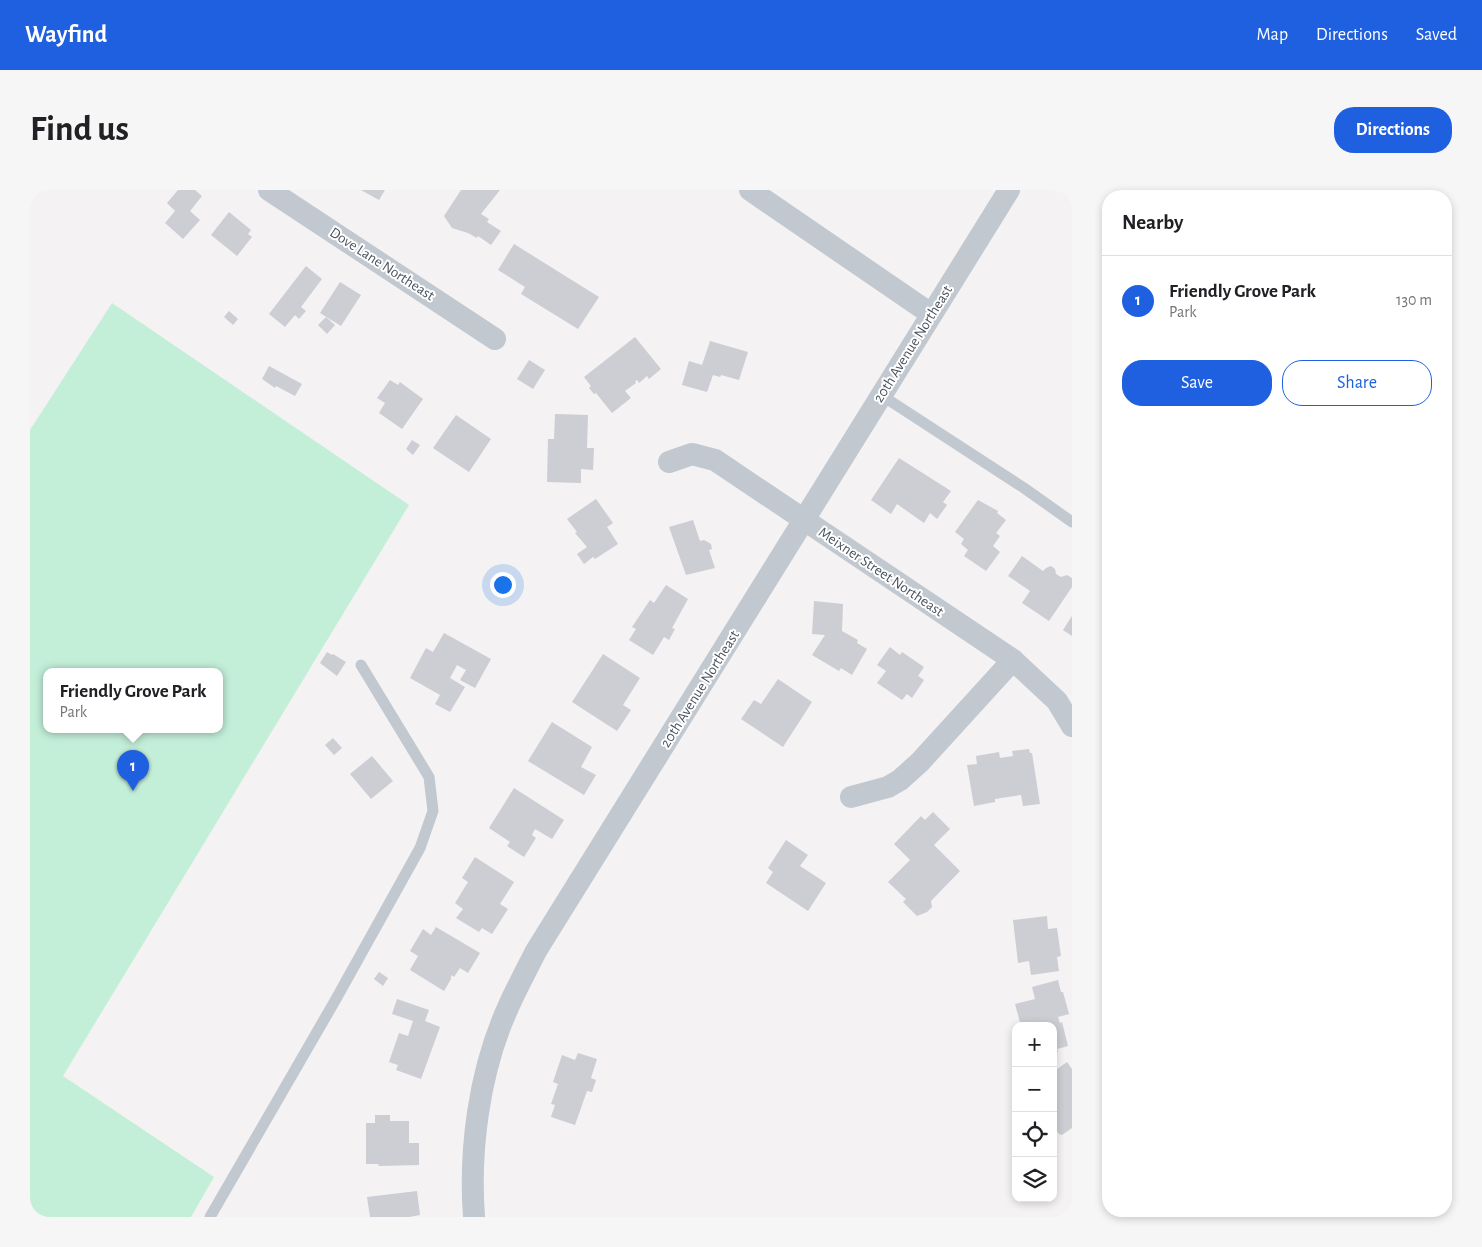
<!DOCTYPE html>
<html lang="en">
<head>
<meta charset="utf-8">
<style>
  body { margin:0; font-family:"Alegreya Sans",sans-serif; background:#f6f6f6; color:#202124 }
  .controls { position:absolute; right:15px; bottom:15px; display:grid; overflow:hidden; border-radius:10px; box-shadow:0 2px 8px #0003 }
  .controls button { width:45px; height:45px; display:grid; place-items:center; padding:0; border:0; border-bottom:1px solid #e0e0e0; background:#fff; color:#202124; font:25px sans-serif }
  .you { position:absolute; left:472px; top:394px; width:18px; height:18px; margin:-12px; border:4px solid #fff; border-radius:50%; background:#1a73e8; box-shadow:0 0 0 8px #1a73e833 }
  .badge { display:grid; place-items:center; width:32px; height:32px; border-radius:50%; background:#1f60e1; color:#fff; font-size:16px; font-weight:700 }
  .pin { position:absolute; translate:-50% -41px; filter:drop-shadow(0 1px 2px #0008) }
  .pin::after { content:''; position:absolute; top:26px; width:18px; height:15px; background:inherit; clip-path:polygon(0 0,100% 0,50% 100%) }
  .popup { position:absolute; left:13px; top:478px; width:180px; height:65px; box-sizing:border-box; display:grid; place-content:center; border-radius:10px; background:#fff; filter:drop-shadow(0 1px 4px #0005); font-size:16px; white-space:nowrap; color:#757577 }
  .popup b { font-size:19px; color:#202124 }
  .popup::after { content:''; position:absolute; left:50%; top:100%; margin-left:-10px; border:10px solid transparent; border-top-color:#fff }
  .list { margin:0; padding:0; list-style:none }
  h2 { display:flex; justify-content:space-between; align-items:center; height:65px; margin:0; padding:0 20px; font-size:21px }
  h2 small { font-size:16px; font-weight:400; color:#757577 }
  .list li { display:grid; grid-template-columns:32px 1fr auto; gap:15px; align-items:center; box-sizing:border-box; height:90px; padding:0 20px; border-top:1px solid #e0e0e0 }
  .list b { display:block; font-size:19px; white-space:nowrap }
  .list p { margin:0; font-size:16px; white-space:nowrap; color:#757577 }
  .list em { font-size:16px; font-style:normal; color:#757577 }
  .actions { display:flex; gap:10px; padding:15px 20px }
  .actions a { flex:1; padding:11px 0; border:1px solid #1f60e1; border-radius:20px; text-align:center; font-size:18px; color:#1f60e1 }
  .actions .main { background:#1f60e1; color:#fff }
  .icon { flex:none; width:28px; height:28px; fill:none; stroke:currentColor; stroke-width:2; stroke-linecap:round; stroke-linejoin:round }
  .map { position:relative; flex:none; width:1042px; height:1027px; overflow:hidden; border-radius:20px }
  header { display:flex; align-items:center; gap:30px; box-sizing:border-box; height:70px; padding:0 25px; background:#1f60e1; color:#fff }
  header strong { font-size:24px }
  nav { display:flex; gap:28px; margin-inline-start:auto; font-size:18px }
  .intro { display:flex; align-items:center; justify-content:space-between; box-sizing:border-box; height:120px; padding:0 30px }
  h1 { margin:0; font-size:35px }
  .button { padding:12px 22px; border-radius:20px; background:#1f60e1; color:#fff; font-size:18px; font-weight:700 }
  main { display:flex; gap:30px; padding:0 30px }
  aside { flex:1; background:#fff; border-radius:20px; box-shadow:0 2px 8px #0003 }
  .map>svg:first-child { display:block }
  .green { fill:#c3efd9; fill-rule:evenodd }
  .building { fill:#ccced4 }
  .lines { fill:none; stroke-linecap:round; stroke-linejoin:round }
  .service { stroke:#c1c8d0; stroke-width:11 }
  .minor { stroke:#c1c8d0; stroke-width:22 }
  .labels { text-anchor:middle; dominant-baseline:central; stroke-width:4; stroke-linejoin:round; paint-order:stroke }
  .street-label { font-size:15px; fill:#4a535f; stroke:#fff }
</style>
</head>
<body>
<header>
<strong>Wayfind</strong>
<nav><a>Map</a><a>Directions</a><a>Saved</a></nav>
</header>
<div class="intro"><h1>Find us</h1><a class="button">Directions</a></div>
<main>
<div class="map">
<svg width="1042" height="1027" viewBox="0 0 1042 1027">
  <rect width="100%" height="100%" fill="#f4f2f2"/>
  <path class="green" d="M82,113L379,315L33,886L184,987L161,1027H0V240ZM17,482H189V540H17Z"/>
  <g class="building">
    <polygon points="148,0 165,0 172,6 160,21 170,30 153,49 135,33 145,21 137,13"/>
    <polygon points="331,0 355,0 349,10"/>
    <polygon points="431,0 470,0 451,24 459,29 457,32 471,41 461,55 448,46 447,48 438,43 422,38 414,26"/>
    <polygon points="199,22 221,40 218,44 222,47 207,66 181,45"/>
    <polygon points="484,54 569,107 548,139 491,104 495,97 468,80"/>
    <polygon points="276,76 292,89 271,117 276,121 269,129 265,125 255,137 239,124"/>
    <polygon points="310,92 331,105 311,136 290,123"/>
    <polygon points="199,121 208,129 203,135 194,127"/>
    <polygon points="296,127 305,135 297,144 288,135"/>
    <polygon points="605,147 631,179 619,189 617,186 609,193 607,190 605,191 606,193 595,201 601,208 582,223 566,203 564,204 559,198 561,196 554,187"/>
    <polygon points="680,151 718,162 709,190 691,185 690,187 683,185 677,202 652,195 659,171 672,175"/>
    <polygon points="499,170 515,180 503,199 487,189"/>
    <polygon points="239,176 272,194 265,206 246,196 245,198 232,189"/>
    <polygon points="360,190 368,195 370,192 393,209 372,239 349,223 355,213 347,208"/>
    <polygon points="525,224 558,225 557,258 564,258 563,280 551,279 551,293 517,292 518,249 524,249"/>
    <polygon points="426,225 461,249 439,282 403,258"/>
    <polygon points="382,250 390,255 383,265 376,259"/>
    <polygon points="869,268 921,301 913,312 917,315 907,329 900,323 894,333 867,314 861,324 841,310"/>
    <polygon points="566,309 583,333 577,337 588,354 565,369 563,367 554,374 547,364 557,357 545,343 547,342 537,329"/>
    <polygon points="948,310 968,321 967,323 976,330 966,343 970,346 963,356 970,362 956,381 934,366 938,360 931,354 934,349 925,342"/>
    <polygon points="663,330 670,351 674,350 681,354 682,359 679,360 685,378 656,385 639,337"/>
    <polygon points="992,366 1013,381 1016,378 1021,376 1025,379 1026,384 1031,387 1037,385 1042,388 1042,397 1019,431 992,413 1000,401 978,386"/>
    <polygon points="636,395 658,409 642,438 645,439 639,450 634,447 623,465 599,450 606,439 602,437 620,410 624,413"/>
    <polygon points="784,411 813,414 812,441 828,450 827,453 837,459 822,485 811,478 809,481 782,465 795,445 782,444"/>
    <polygon points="1042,426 1042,446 1033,440"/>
    <polygon points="414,443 461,469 445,498 430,490 436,480 427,475 420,488 435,497 420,522 405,514 410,505 380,488 396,458 403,462"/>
    <polygon points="860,457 870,465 872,462 894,477 888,486 894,490 882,508 877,504 872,510 847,493 856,481 847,475"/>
    <polygon points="297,462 302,465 303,464 316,472 307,486 290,473"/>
    <polygon points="573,464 610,488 593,515 601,520 587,541 542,512"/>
    <polygon points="748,489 782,512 753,557 711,529 724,510 731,514"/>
    <polygon points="522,532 562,557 551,577 566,585 554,605 498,571"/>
    <polygon points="303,548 312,558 304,565 295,555"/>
    <polygon points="999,559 1000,563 1002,563 1010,614 993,616 991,605 965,609 965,612 944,616 937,575 947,574 946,566 969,562 970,568 983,566 982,561"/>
    <polygon points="342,566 363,591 341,609 320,584"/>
    <polygon points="484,598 534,630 522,649 505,639 502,645 506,648 494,667 477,656 480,652 459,638"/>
    <polygon points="903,622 920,639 904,655 930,681 901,711 902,717 897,722 887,726 873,712 876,709 858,692 880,670 864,654 891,626 895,630"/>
    <polygon points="756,650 778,665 770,676 796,693 778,721 736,693 743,682 738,678"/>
    <polygon points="445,667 484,692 470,714 478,719 462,744 452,738 449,742 426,728 433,719 425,713 438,692 432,688"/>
    <polygon points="1017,726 1018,739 1027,738 1031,766 1027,767 1029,781 1001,785 999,771 988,773 983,730"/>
    <polygon points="406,737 450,763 438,783 430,778 424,787 421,785 421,789 414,801 380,780 388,766 380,761 393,739 401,745"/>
    <polygon points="349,782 358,788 353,796 344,789"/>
    <polygon points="1028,790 1031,802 1033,802 1039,824 1028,827 1030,833 1032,832 1038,856 1027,859 1028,862 1023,863 1023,836 991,836 985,814 1005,809 1002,797"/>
    <polygon points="367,809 399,820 395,831 410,837 391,889 366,880 368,875 359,872 369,843 378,846 383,831 362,824"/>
    <polygon points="548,863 567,869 561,888 566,890 562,902 557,901 545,935 521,927 525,915 521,914 528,894 523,892 532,865 545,870"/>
    <polygon points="1037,872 1042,879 1042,938 1032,945 1029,944 1023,936 1023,931 1025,930 1023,927 1023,882"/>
    <polygon points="345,925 360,925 360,931 379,931 379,953 389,953 389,975 348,976 349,974 336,974 336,933 345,933"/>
    <polygon points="387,1001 390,1025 379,1027 340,1027 337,1007"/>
  </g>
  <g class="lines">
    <g class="service">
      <polyline points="851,205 994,298 1042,332"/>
      <polyline points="180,1027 306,809 390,658 403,621 399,587 331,475"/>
    </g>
    <g class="minor">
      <polyline points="239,0 465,149"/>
      <polyline points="720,0 901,124"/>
      <polyline points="639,272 662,264 685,270 983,470 1027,511 1042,536"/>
      <polyline points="821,607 858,597 870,590 890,572 983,470"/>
      <path d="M444,1027C439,960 449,884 476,822C485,801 496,781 506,761L979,0"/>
    </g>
  </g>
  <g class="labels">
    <g class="street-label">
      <text transform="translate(352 74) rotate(33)">Dove Lane Northeast</text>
      <text transform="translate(883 154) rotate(-58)">20th Avenue Northeast</text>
      <text transform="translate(851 382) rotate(34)">Meixner Street Northeast</text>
      <text transform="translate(670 499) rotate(-58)">20th Avenue Northeast</text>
    </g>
  </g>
</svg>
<div class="controls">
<button>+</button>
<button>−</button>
<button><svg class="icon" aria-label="locate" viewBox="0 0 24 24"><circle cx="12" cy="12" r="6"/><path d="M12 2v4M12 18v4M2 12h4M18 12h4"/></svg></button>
<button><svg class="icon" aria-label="layers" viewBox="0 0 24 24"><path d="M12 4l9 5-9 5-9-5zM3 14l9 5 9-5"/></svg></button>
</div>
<div class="you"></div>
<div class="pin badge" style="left:103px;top:601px">1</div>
<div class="popup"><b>Friendly Grove Park</b>Park</div>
</div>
<aside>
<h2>Nearby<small></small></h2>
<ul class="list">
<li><span class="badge">1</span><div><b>Friendly Grove Park</b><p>Park</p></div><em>130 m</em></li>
</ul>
<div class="actions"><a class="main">Save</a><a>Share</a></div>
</aside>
</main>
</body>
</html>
